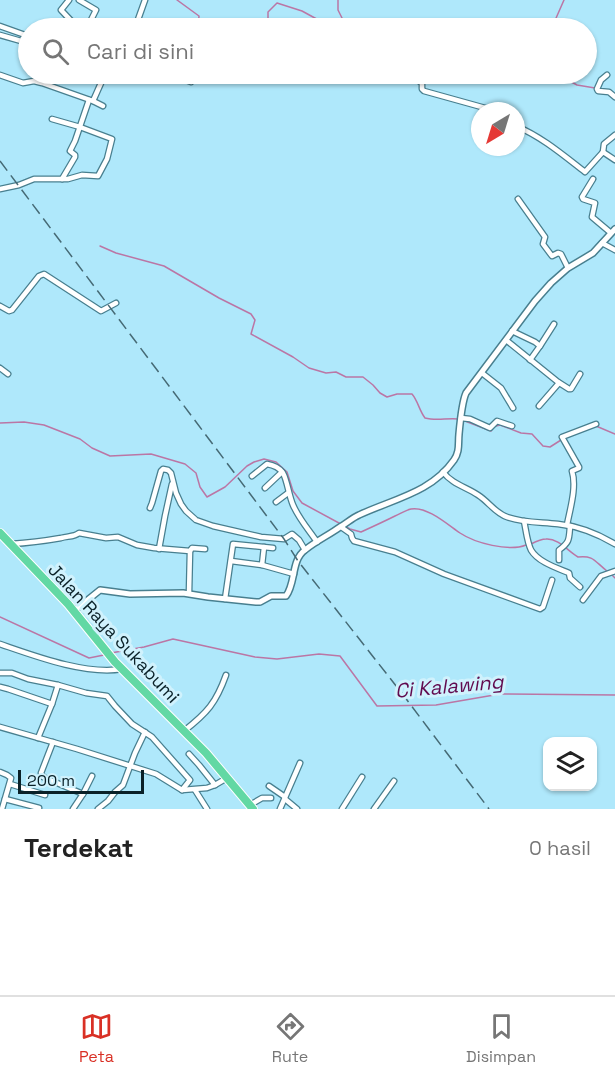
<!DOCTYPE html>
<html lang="id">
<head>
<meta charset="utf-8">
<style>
  body { margin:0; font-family:"Space Grotesk",sans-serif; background:#f6f6f6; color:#222 }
  .controls { position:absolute; right:18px; bottom:18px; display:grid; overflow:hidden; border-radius:12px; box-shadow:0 2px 4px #0004 }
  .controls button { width:54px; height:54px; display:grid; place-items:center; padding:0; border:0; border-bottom:2px solid #e0e0e0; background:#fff; color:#222; font:30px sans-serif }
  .compass { position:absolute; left:471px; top:102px; width:54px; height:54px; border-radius:50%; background:#fff; box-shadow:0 2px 4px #0004; rotate:218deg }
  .scale { position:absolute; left:18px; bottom:15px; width:126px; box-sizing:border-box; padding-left:6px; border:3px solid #0a2128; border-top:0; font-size:16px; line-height:21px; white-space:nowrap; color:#0a2128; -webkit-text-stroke:4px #d0f2fd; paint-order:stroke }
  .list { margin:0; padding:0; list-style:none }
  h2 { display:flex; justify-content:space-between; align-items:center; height:78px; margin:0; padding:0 24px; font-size:26px }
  h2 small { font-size:20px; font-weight:400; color:#767676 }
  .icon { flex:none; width:33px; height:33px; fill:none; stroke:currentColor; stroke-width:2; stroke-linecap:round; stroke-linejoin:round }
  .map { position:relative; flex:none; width:615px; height:809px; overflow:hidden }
  .search { position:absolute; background:#fff; box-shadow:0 2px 4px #0004; left:18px; right:18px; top:18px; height:66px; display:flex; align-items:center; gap:15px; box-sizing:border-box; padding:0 21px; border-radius:33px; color:#767676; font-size:22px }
  .sheet { height:186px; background:#fff }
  nav { display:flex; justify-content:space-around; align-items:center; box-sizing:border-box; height:84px; border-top:2px solid #e0e0e0; background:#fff; font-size:16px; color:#767676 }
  nav a { display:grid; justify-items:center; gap:3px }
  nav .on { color:#d93025 }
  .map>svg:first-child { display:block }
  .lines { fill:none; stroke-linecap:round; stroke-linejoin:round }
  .stream { stroke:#bb76a5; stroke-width:1.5 }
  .minor-casing { stroke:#487f8f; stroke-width:7 }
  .tertiary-casing { stroke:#487f8f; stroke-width:8 }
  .trunk-casing { stroke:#fff; stroke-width:10 }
  .minor { stroke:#fff; stroke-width:4.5 }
  .tertiary { stroke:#fff; stroke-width:5 }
  .trunk { stroke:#62d8a4; stroke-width:8 }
  .rail { stroke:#466a75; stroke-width:1.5; stroke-dasharray:12 6; stroke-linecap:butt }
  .labels { text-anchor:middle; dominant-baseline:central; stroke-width:6; stroke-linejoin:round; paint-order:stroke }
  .street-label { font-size:18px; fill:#0a2128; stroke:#d0f2fd }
  .water-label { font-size:20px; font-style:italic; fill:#610a4e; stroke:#d0f2fd }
</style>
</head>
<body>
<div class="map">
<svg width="615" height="809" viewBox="0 0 615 809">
  <rect width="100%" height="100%" fill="#afe8fb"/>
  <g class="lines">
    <g class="stream">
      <polyline points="177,0 199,16 198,28"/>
      <polyline points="338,0 338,10 344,22 363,28 383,27 397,28"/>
      <polyline points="251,28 268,20 268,12 277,3 302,11 324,23 334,26 344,22"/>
      <polyline points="553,28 553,25 564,0"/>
      <polyline points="557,74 577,85 595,88"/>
      <path d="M100,246L116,253L164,266L219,298L251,314L255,320L251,334L293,357L309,368L326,373L336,372L346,377H363L373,385L380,393L387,397L397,394H412C418,401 419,410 425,418C436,421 446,418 458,419"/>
      <polyline points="465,421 491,431 493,428"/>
      <path d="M0,423L24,422L44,425L80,439L92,448L110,456L151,454L185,464L196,473L200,487L207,497L225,487L247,466L254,462L264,459L276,462L287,472L293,491L302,503L350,529L361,532C372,527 383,522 395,516C400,514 406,510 411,509C427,506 448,525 460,533C475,543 509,552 526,545"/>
      <polyline points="496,426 500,425 521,433 532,434 543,446 550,447 561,440"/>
      <polyline points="596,426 615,434"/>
      <path d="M531,544C535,542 541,539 546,539C558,538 568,551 578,557C594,555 595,562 607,571"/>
      <polyline points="611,574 615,578"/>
      <polyline points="0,617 89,658 104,655"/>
      <polyline points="111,653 144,647 173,639 255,657 277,659 319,654 340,656 377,706 436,705 500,694 615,695"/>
    </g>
    <g class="minor-casing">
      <g id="minor">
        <polyline points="69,0 61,10 78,28"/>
        <polyline points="79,0 96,10 87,28"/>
        <polyline points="0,26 28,36"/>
        <polyline points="135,28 145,0"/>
        <polyline points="0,35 28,43"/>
        <polyline points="170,74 191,82"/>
        <polyline points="408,74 422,83 422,89 424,91 496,111"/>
        <polyline points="0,75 23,83 34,81 42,83 93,101 105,74"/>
        <polyline points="607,75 601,80 597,89 598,91 609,92 615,97"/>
        <polyline points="93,101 103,106"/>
        <path d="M516,126C542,137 563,155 585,172L603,152L615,160"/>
        <polyline points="603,152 604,144 615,135"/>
        <polyline points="62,179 75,157 75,155 70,151 75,141 89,100"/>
        <polyline points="593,179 582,197 583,199 595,203 592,217 611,233"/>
        <polyline points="0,189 19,185 34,179 68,179 82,175 98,176 107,159 112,139 80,127 52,119"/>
        <polyline points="518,199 545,237 543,244 552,256 558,253 561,254 568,268"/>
        <polyline points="602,243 615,250"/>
        <polyline points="0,306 9,311 12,310 39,276 44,274 101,311 116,303"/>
        <polyline points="512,331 535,342 540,346 530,360"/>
        <polyline points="506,340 558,382 569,389 571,389 580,374"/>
        <polyline points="540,346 554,324"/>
        <polyline points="0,368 8,374"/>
        <polyline points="482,373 501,388 513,408"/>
        <polyline points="539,406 559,383"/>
        <polyline points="461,418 470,419 490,428 497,421 512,426"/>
        <path d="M443,472C452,484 466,487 478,495C489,502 495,513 507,517C524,523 541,522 558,524C578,526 598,534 615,544"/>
        <path d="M252,476L267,464C273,465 279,467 283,473C287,480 289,496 293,505C299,519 309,530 317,542"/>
        <polyline points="265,488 282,472"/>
        <polyline points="276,502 288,493"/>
        <polyline points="150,508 152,503 161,471 163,469 168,470 171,473 176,493 181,504 186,511 196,520 213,526 261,537 284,539 292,534 299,540 305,550"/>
        <path d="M524,521C526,530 527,542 531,550C538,562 557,568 569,573L570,578L580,587"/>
        <path d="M567,525C570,509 577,487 572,471L579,468V467L562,437L596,424"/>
        <polyline points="341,527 351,534 352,538 354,541 395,552 444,574 540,609 543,607 552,580"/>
        <path d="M11,544C28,543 44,541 61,538C68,536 74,537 79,533L106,538L118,537L137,545L154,548L190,551L192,548L205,549"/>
        <polyline points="159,549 165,516 172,484"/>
        <path d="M559,560V550C570,542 569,539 570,526"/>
        <polyline points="231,561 262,565 264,547"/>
        <polyline points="262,565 294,574"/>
        <polyline points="189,593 190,551"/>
        <polyline points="225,599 233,544 273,548"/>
        <polyline points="583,600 601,576 615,571"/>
        <path d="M0,644C35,656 85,675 122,669"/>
        <polyline points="0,673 12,673 28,679 58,685 86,693 107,696 115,706 132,724 152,737 190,780 182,790"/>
        <polyline points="0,687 8,689 52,704 38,738"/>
        <polyline points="52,704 58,685"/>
        <polyline points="0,727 77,749 156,774 182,790 207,788 215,785 227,778"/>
        <path d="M184,731C207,713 216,703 226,675"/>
        <polyline points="53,742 41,773 43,777 83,794 92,776"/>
        <polyline points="189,754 199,765 215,785"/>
        <polyline points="0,772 7,775 11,778 2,809"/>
        <polyline points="10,784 45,795"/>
        <polyline points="269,786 285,797"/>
        <polyline points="195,790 207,809"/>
        <polyline points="5,799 39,808"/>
        <polyline points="285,799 297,809"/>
        <polyline points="250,805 262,798 271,798"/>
        <polyline points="73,809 83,794"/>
        <polyline points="98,809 108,801 115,792 123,785 135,753 145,732"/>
        <polyline points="280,809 300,763"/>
        <polyline points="342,809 362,777"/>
        <polyline points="374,809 394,781"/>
      </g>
    </g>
    <g class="tertiary-casing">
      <path id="tertiary" d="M74,611L100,590L130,594L183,593L208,597L256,602H260L271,596H286C296,583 291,560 305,550C316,541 329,535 340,527C347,523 352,518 359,515C393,499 431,493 454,460C460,451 458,444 459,434C460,423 462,402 466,393L535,301L551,283L568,268L593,253L615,229"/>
    </g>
    <g class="trunk-casing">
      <polyline id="trunk" points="0,533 68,604 115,662 206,753 253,809"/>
    </g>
    <use href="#minor" class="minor"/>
    <use href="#tertiary" class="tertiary"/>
    <use href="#trunk" class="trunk"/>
    <polyline class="rail" points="0,161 284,539 298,561 404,696 489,809"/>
  </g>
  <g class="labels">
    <g class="street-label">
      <text transform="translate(114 633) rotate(47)">Jalan Raya Sukabumi</text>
    </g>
    <g class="water-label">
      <text transform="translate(449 686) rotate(-5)">Ci Kalawing</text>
    </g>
  </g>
</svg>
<div class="controls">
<button><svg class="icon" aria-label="layers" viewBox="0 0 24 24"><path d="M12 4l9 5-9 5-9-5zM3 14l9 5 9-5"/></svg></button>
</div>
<svg class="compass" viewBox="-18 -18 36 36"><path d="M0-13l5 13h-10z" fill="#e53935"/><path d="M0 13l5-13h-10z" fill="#767676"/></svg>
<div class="scale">200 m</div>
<div class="search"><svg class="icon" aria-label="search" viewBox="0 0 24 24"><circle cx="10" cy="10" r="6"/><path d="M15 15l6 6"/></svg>Cari di sini</div>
</div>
<section class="sheet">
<h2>Terdekat<small>0 hasil</small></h2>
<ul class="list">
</ul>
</section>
<nav>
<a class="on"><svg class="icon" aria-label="map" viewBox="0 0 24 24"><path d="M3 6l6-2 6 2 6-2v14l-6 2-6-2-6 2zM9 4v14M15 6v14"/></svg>Peta</a>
<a><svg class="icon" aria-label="directions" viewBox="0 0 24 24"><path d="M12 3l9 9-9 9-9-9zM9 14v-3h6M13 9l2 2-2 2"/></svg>Rute</a>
<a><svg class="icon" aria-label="saved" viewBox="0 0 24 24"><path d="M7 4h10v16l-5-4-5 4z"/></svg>Disimpan</a>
</nav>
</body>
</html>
